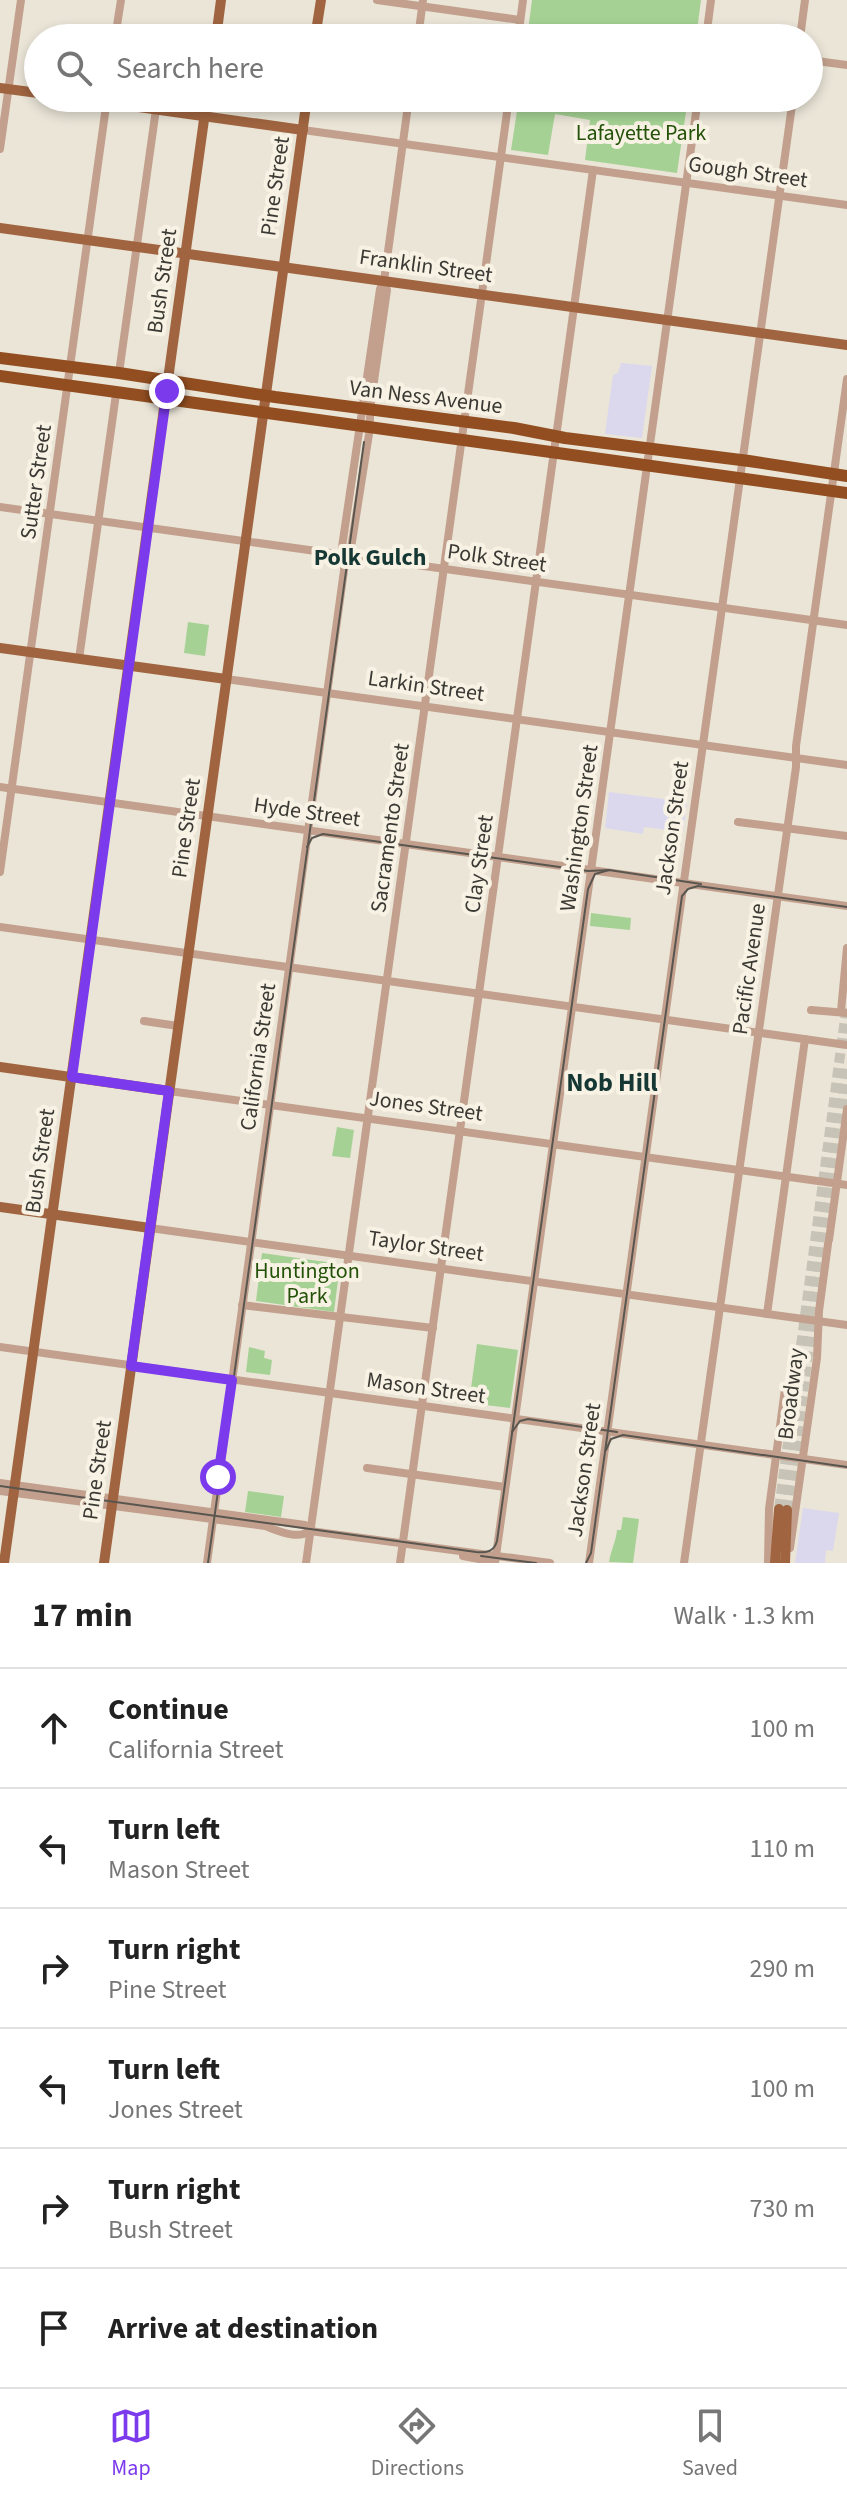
<!DOCTYPE html>
<html lang="en">
<head>
<meta charset="utf-8">
<style>
  body { margin:0; font-family:"Source Sans 3",sans-serif; background:#f2f2f2; color:#222 }
  .stop { position:absolute; width:24px; height:24px; margin:-18px; border:6px solid #7c3aed; border-radius:50%; background:#fff }
  .stop.end { background:#7c3aed; border-color:#fff; box-shadow:0 2px 8px #0008 }
  .list { margin:0; padding:0; list-style:none }
  h2 { display:flex; justify-content:space-between; align-items:center; height:104px; margin:0; padding:0 32px; font-size:34px }
  h2 small { font-size:26px; font-weight:400; color:#767676 }
  .list li { display:grid; grid-template-columns:52px 1fr auto; gap:24px; align-items:center; box-sizing:border-box; height:120px; padding:0 32px; border-top:2px solid #e0e0e0 }
  .list b { display:block; font-size:30px; white-space:nowrap }
  .list p { margin:0; font-size:26px; white-space:nowrap; color:#767676 }
  .list em { font-size:26px; font-style:normal; color:#767676 }
  .icon { flex:none; width:44px; height:44px; fill:none; stroke:currentColor; stroke-width:2; stroke-linecap:round; stroke-linejoin:round }
  .map { position:relative; flex:none; width:847px; height:1563px; overflow:hidden }
  .search { position:absolute; background:#fff; box-shadow:0 4px 12px #0003; left:24px; right:24px; top:24px; height:88px; display:flex; align-items:center; gap:20px; box-sizing:border-box; padding:0 28px; border-radius:44px; color:#767676; font-size:30px }
  .sheet { height:824px; background:#fff }
  nav { display:flex; justify-content:space-around; align-items:center; box-sizing:border-box; height:112px; border-top:2px solid #e0e0e0; background:#fff; font-size:22px; color:#767676 }
  nav a { display:grid; justify-items:center; gap:4px }
  nav .on { color:#7c3aed }
  .map>svg:first-child { display:block }
  .education { fill:#dbd8ee }
  .green { fill:#a5d294 }
  .lines { fill:none; stroke-linecap:round; stroke-linejoin:round }
  .major-tunnel { stroke:#c7c3b6; stroke-width:10; stroke-dasharray:10 5; stroke-linecap:butt }
  .minor { stroke:#c2a08d; stroke-width:8 }
  .major { stroke:#a06540; stroke-width:10 }
  .highway { stroke:#924e21; stroke-width:12 }
  .tram { stroke:#595650; stroke-width:2 }
  .route { stroke:#7c3aed; stroke-width:10 }
  .labels { text-anchor:middle; dominant-baseline:central; stroke-width:8; stroke-linejoin:round; paint-order:stroke }
  .park-label { font-size:22px; fill:#235108; stroke:#f7f2e4 }
  .street-label { font-size:22px; fill:#3b3934; stroke:#f7f2e4 }
  .neighbourhood-label { font-size:24px; font-weight:bold; fill:#163835; stroke:#f7f2e4 }
  .quarter-label { font-size:26px; font-weight:bold; fill:#163835; stroke:#f7f2e4 }
</style>
</head>
<body>
<div class="map">
<svg width="847" height="1563" viewBox="0 0 847 1563">
  <rect width="100%" height="100%" fill="#eae5d7"/>
  <g class="education">
    <polygon points="621,363 652,366 642,438 605,434 613,375 618,373"/>
    <polygon points="609,792 687,802 683,832 644,827 643,834 605,828"/>
    <polygon points="803,1508 839,1513 833,1551 826,1550 825,1563 795,1563"/>
  </g>
  <g class="green">
    <polygon points="532,0 701,0 696,38 527,38"/>
    <polygon points="519,98 688,98 677,173 585,160 590,120 555,114 548,155 511,150"/>
    <polygon points="188,622 209,625 205,656 184,653"/>
    <polygon points="591,913 631,918 630,930 590,926"/>
    <polygon points="337,1127 354,1130 350,1158 332,1156"/>
    <polygon points="262,1253 340,1264 334,1312 256,1301"/>
    <polygon points="477,1344 518,1350 510,1408 469,1403"/>
    <polygon points="249,1347 265,1351 264,1358 272,1360 270,1375 246,1372"/>
    <polygon points="248,1491 284,1496 281,1517 245,1512"/>
    <path d="M623,1517L639,1519L633,1563L609,1562C611,1550 616,1541 617,1530H621Z"/>
  </g>
  <g class="lines">
    <g class="major-tunnel">
      <polyline points="779,1509 847,1004"/>
      <polyline points="787,1510 847,1067"/>
    </g>
    <g class="minor">
      <polyline points="377,0 520,20"/>
      <polyline points="115,38 121,0"/>
      <polyline points="418,38 423,0"/>
      <polyline points="518,38 523,0"/>
      <polyline points="706,38 711,0"/>
      <polyline points="800,38 805,0"/>
      <polyline points="809,60 847,65"/>
      <polyline points="303,130 847,205"/>
      <polyline points="0,149 21,0"/>
      <polyline points="119,373 156,109"/>
      <polyline points="0,507 847,625"/>
      <polyline points="346,556 342,547 380,289 384,281 409,98"/>
      <polyline points="79,659 116,394"/>
      <polyline points="226,679 847,765"/>
      <polyline points="0,787 847,906"/>
      <polyline points="738,822 847,836"/>
      <polyline points="0,872 107,99"/>
      <polyline points="0,927 847,1045"/>
      <polyline points="811,1010 847,1013"/>
      <polyline points="841,1011 847,948"/>
      <polyline points="144,1021 178,1026"/>
      <polyline points="169,1091 847,1185"/>
      <polyline points="150,1228 847,1325"/>
      <polyline points="829,1240 847,1109"/>
      <polyline points="242,1305 433,1328"/>
      <polyline points="767,1314 805,1039"/>
      <polyline points="0,1347 847,1465"/>
      <polyline points="367,1468 505,1487"/>
      <polyline points="0,1483 305,1525 310,1531"/>
      <path d="M0,1491L265,1526C279,1531 297,1540 310,1531L550,1563"/>
      <polyline points="790,1548 817,1358 819,1311 828,1244"/>
      <polyline points="463,1556 489,1561 495,1556"/>
      <polyline points="207,1563 346,556 351,548 369,434 371,402 387,290 384,281"/>
      <polyline points="306,1563 509,98"/>
      <polyline points="400,1563 593,170"/>
      <polyline points="495,1563 698,98"/>
      <polyline points="589,1563 793,98"/>
      <polyline points="684,1563 796,767 796,746 847,379"/>
      <polyline points="768,1563 769,1509 785,1389"/>
    </g>
    <g class="major">
      <polyline points="216,38 221,0"/>
      <polyline points="315,38 321,0"/>
      <polyline points="0,88 38,93"/>
      <polyline points="74,98 303,130"/>
      <polyline points="0,228 847,345"/>
      <polyline points="0,648 226,679"/>
      <polyline points="0,1067 169,1091"/>
      <polyline points="0,1207 150,1228"/>
      <polyline points="4,1563 207,98"/>
      <polyline points="104,1563 307,98"/>
      <polyline points="775,1563 779,1509"/>
      <polyline points="785,1563 787,1510"/>
    </g>
    <g class="highway">
      <polyline points="0,358 119,373 275,397 514,428 565,438 749,461 847,476"/>
      <polyline points="0,376 847,493"/>
    </g>
    <g class="tram">
      <polyline points="307,847 312,838 323,834 588,871 609,870 701,884"/>
      <polyline points="512,1432 520,1421 528,1419 617,1432"/>
      <polyline points="606,1450 611,1439 623,1435 847,1467"/>
      <path d="M0,1486L476,1552C486,1553 494,1552 497,1541L588,889L595,874L609,870"/>
      <polyline points="481,1556 536,1563"/>
      <polyline points="208,1563 364,442"/>
      <polyline points="586,1563 591,1553 682,896 688,889 698,886 847,907"/>
    </g>
  </g>
  <g class="lines">
    <polyline class="route" points="167,391 72,1077 169,1091 131,1366 232,1380 218,1477"/>
  </g>
  <g class="labels">
    <g class="park-label">
      <text x="641" y="133">Lafayette Park</text>
      <text x="307" y="1271">Huntington<tspan x="307" dy="25">Park</tspan></text>
    </g>
    <g class="street-label">
      <text transform="translate(748 172) rotate(8)">Gough Street</text>
      <text transform="translate(275 186) rotate(-82)">Pine Street</text>
      <text transform="translate(426 266) rotate(8)">Franklin Street</text>
      <text transform="translate(162 281) rotate(-82)">Bush Street</text>
      <text transform="translate(426 397) rotate(7)">Van Ness Avenue</text>
      <text transform="translate(36 482) rotate(-82)">Sutter Street</text>
      <text transform="translate(497 558) rotate(8)">Polk Street</text>
      <text transform="translate(426 686) rotate(8)">Larkin Street</text>
      <text transform="translate(307 812) rotate(8)">Hyde Street</text>
      <text transform="translate(186 828) rotate(-82)">Pine Street</text>
      <text transform="translate(390 828) rotate(-82)">Sacramento Street</text>
      <text transform="translate(579 828) rotate(-82)">Washington Street</text>
      <text transform="translate(672 828) rotate(-82)">Jackson Street</text>
      <text transform="translate(479 864) rotate(-82)">Clay Street</text>
      <text transform="translate(749 969) rotate(-82)">Pacific Avenue</text>
      <text transform="translate(258 1057) rotate(-82)">California Street</text>
      <text transform="translate(426 1106) rotate(8)">Jones Street</text>
      <text transform="translate(40 1161) rotate(-82)">Bush Street</text>
      <text transform="translate(426 1246) rotate(8)">Taylor Street</text>
      <text transform="translate(426 1388) rotate(8)">Mason Street</text>
      <text transform="translate(791 1394) rotate(-83)">Broadway</text>
      <text transform="translate(97 1470) rotate(-82)">Pine Street</text>
      <text transform="translate(584 1470) rotate(-82)">Jackson Street</text>
    </g>
    <g class="neighbourhood-label">
      <text x="370" y="557">Polk Gulch</text>
    </g>
    <g class="quarter-label">
      <text x="612" y="1082">Nob Hill</text>
    </g>
  </g>
</svg>
<div class="stop" style="left:218px;top:1477px"></div>
<div class="stop end" style="left:167px;top:391px"></div>
<div class="search"><svg class="icon" aria-label="search" viewBox="0 0 24 24"><circle cx="10" cy="10" r="6"/><path d="M15 15l6 6"/></svg>Search here</div>
</div>
<section class="sheet">
<h2>17 min<small>Walk · 1.3 km</small></h2>
<ul class="list">
<li><svg class="icon" aria-label="ahead" viewBox="0 0 24 24"><path d="M12 20V5M6 11l6-6 6 6"/></svg><div><b>Continue</b><p>California Street</p></div><em>100 m</em></li>
<li><svg class="icon" aria-label="left" viewBox="0 0 24 24"><path d="M17 20v-9H6M10 6l-5 5 5 5"/></svg><div><b>Turn left</b><p>Mason Street</p></div><em>110 m</em></li>
<li><svg class="icon" aria-label="right" viewBox="0 0 24 24"><path d="M7 20v-9h11M14 6l5 5-5 5"/></svg><div><b>Turn right</b><p>Pine Street</p></div><em>290 m</em></li>
<li><svg class="icon" aria-label="left" viewBox="0 0 24 24"><path d="M17 20v-9H6M10 6l-5 5 5 5"/></svg><div><b>Turn left</b><p>Jones Street</p></div><em>100 m</em></li>
<li><svg class="icon" aria-label="right" viewBox="0 0 24 24"><path d="M7 20v-9h11M14 6l5 5-5 5"/></svg><div><b>Turn right</b><p>Bush Street</p></div><em>730 m</em></li>
<li><svg class="icon" aria-label="arrive" viewBox="0 0 24 24"><path d="M6 21V4h12l-3 4 3 4H6"/></svg><div><b>Arrive at destination</b></div></li>
</ul>
</section>
<nav>
<a class="on"><svg class="icon" aria-label="map" viewBox="0 0 24 24"><path d="M3 6l6-2 6 2 6-2v14l-6 2-6-2-6 2zM9 4v14M15 6v14"/></svg>Map</a>
<a><svg class="icon" aria-label="directions" viewBox="0 0 24 24"><path d="M12 3l9 9-9 9-9-9zM9 14v-3h6M13 9l2 2-2 2"/></svg>Directions</a>
<a><svg class="icon" aria-label="saved" viewBox="0 0 24 24"><path d="M7 4h10v16l-5-4-5 4z"/></svg>Saved</a>
</nav>
</body>
</html>
